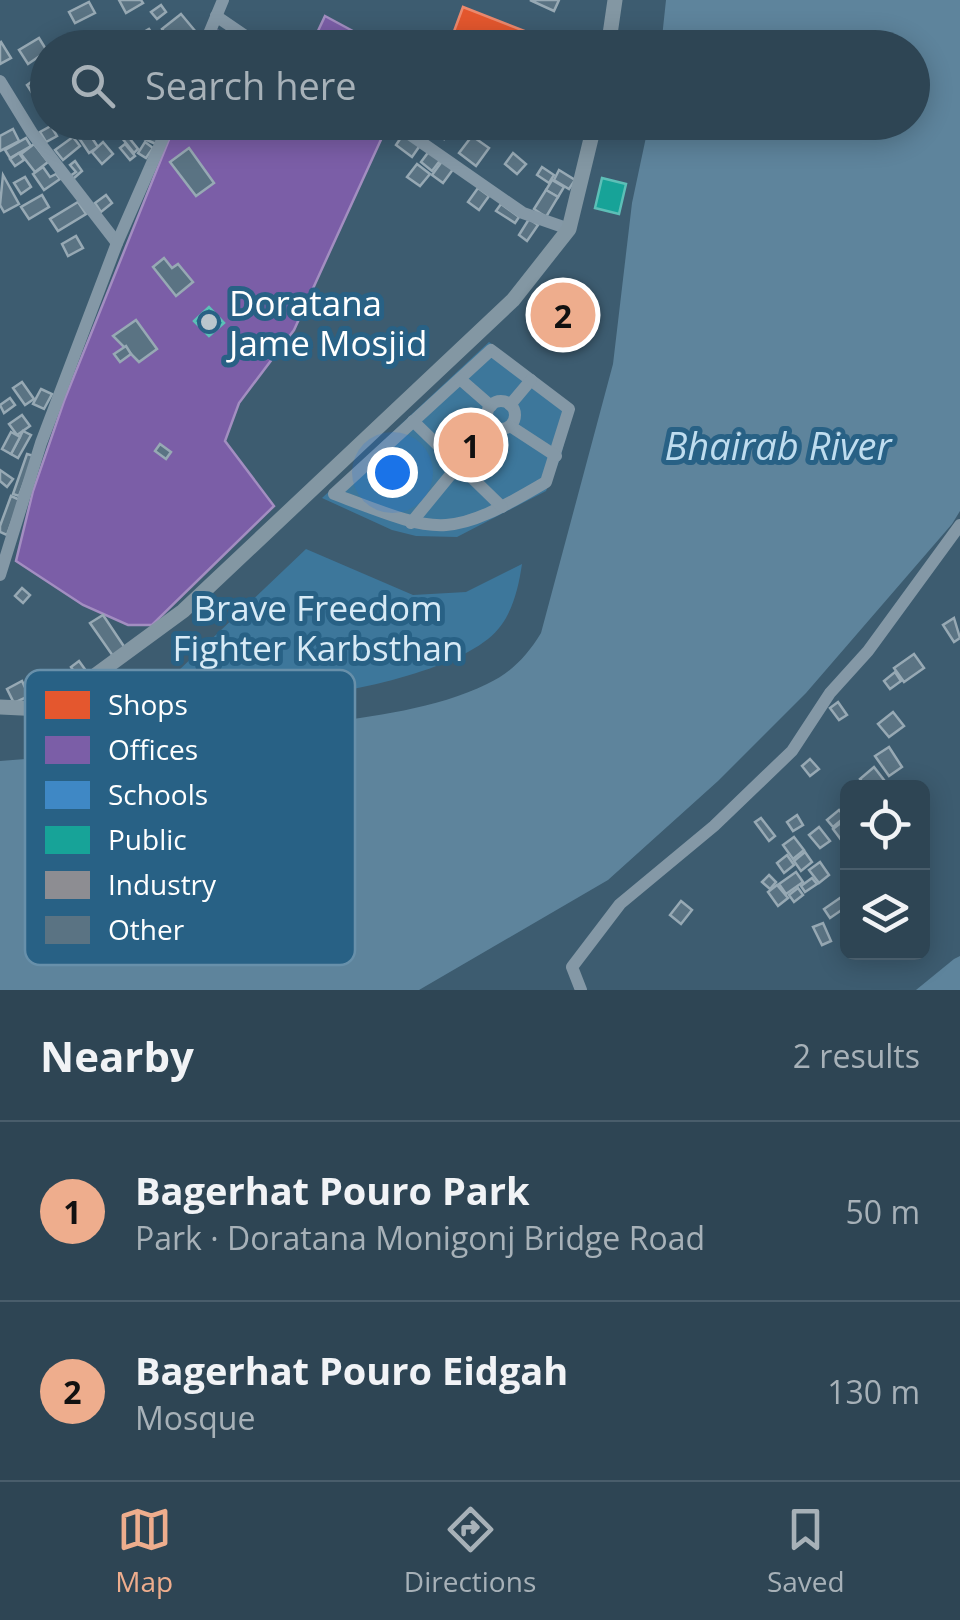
<!DOCTYPE html>
<html lang="en">
<head>
<meta charset="utf-8">
<style>
  body { margin:0; font-family:"Open Sans",sans-serif; background:#3a4f5e; color:#f1f3f6 }
  .controls { position:absolute; right:30px; bottom:30px; display:grid; overflow:hidden; border-radius:15px; box-shadow:0 5px 25px #0003 }
  .controls button { width:90px; height:90px; display:grid; place-items:center; padding:0; border:0; border-bottom:2px solid #495d6b; background:#2e4554; color:#f1f3f6; font:50px sans-serif }
  .you { position:absolute; left:392px; top:472px; width:35px; height:35px; margin:-25px; border:8px solid #fff; border-radius:50%; background:#1a73e8; box-shadow:0 0 0 15px #1a73e833 }
  .badge { display:grid; place-items:center; width:65px; height:65px; border-radius:50%; background:#eead8d; color:#111; font-size:32px; font-weight:700 }
  .pin { position:absolute; translate:-50% -50%; border:5px solid #fff; box-shadow:0 2px 10px #0006 }
  .list { margin:0; padding:0; list-style:none }
  h2 { display:flex; justify-content:space-between; align-items:center; height:130px; margin:0; padding:0 40px; font-size:42px }
  h2 small { font-size:32px; font-weight:400; color:#a7b1b8 }
  .list li { display:grid; grid-template-columns:65px 1fr auto; gap:30px; align-items:center; box-sizing:border-box; height:180px; padding:0 40px; border-top:2px solid #495d6b }
  .list b { display:block; font-size:38px; white-space:nowrap }
  .list p { margin:0; font-size:32px; white-space:nowrap; color:#a7b1b8 }
  .list em { font-size:32px; font-style:normal; color:#a7b1b8 }
  .icon { flex:none; width:55px; height:55px; fill:none; stroke:currentColor; stroke-width:2; stroke-linecap:round; stroke-linejoin:round }
  .map { position:relative; flex:none; width:960px; height:990px; overflow:hidden }
  .search { position:absolute; background:#2e4554; box-shadow:0 5px 25px #0003; left:30px; right:30px; top:30px; height:110px; display:flex; align-items:center; gap:25px; box-sizing:border-box; padding:0 35px; border-radius:55px; color:#a7b1b8; font-size:38px }
  .sheet { height:490px; background:#2e4554 }
  nav { display:flex; justify-content:space-around; align-items:center; box-sizing:border-box; height:140px; border-top:2px solid #495d6b; background:#2e4554; font-size:28px; color:#a7b1b8 }
  nav a { display:grid; justify-items:center; gap:5px }
  nav .on { color:#eead8d }
  .map>svg:first-child { display:block }
  .green { fill:#3d779b }
  .water { fill:#5e849c }
  .shops { fill:#e4572e; stroke:#ec896d; stroke-width:2.5 }
  .offices { fill:#7b5ea7; stroke:#a38ec1; stroke-width:2.5 }
  .schools { fill:#3f88c5; stroke:#79acd6; stroke-width:2.5 }
  .public { fill:#17a398; stroke:#5dbfb7; stroke-width:2.5 }
  .building { fill:#5a7383; stroke:#97a9b4; stroke-width:2.5 }
  .lines { fill:none; stroke-linecap:round; stroke-linejoin:round }
  .minor { stroke:#8498a6; stroke-width:12 }
  .major { stroke:#8397a3; stroke-width:15 }
  .poi-dot { fill:#bbc6cd; stroke:#286185; stroke-width:4 }
  .labels { text-anchor:middle; dominant-baseline:central; stroke-width:10; stroke-linejoin:round; paint-order:stroke }
  .poi-label { font-size:35px; fill:#fff; stroke:#286185; text-anchor:start }
  .park-label { font-size:35px; fill:#d7eaf6; stroke:#286185 }
  .water-label { font-size:38px; font-style:italic; fill:#bfddef; stroke:#286185 }
  .key { fill:#286185; stroke:#6890aa; stroke-width:2.5 }
  .key-label { font-size:28px; fill:#fff }
</style>
</head>
<body>
<div class="map">
<svg width="960" height="990" viewBox="0 0 960 990">
  <rect width="100%" height="100%" fill="#3d5c70"/>
  <g class="green">
    <polygon points="489,342 573,407 560,459 546,491 457,537 416,536 392,530 322,498"/>
    <path d="M306,549L413,595L466,592L522,564C518,591 511,621 488,639C430,685 272,706 199,707L177,672Z"/>
  </g>
  <g class="water">
    <path d="M666,0H960V511L952,524L806,693L718,781L608,880L419,990H0V761C106,753 212,741 317,724C373,716 436,709 487,684C511,673 527,656 541,633L613,364L632,203L649,123L912,122V48L661,47Z"/>
    <polygon points="960,956 960,990 916,990 954,959"/>
  </g>
  <polygon class="shops" points="463,7 568,48 487,48 453,34"/>
  <g class="offices">
    <polygon points="325,16 364,37 382,48 310,48"/>
    <polygon points="218,31 240,38 253,48 210,48"/>
    <polygon points="176,122 372,122 384,133 294,330 239,403 225,441 274,506 152,625 128,625 83,605 16,561 33,491 64,401"/>
  </g>
  <polygon class="schools" points="331,35 353,48 325,48"/>
  <g class="public">
    <polygon points="602,178 626,184 619,214 595,208"/>
    <polygon points="209,307 224,323 209,336 194,321"/>
  </g>
  <g class="building">
    <polygon points="119,0 141,0 143,3 126,13"/>
    <polygon points="530,0 559,0 554,11"/>
    <polygon points="89,2 95,13 75,23 69,12"/>
    <polygon points="161,5 166,12 157,19 151,12"/>
    <polygon points="181,14 196,32 176,48 162,29"/>
    <polygon points="149,29 160,45 156,48 148,48 139,35"/>
    <polygon points="39,38 47,51 28,64 19,50"/>
    <polygon points="1,42 11,58 0,64 0,43"/>
    <polygon points="42,74 48,96 38,102 27,85"/>
    <polygon points="148,122 166,122 156,144 142,138"/>
    <polygon points="224,122 238,122 241,127 231,134"/>
    <polygon points="277,122 296,122 298,125 284,134"/>
    <polygon points="435,122 453,122 444,139 430,132"/>
    <polygon points="454,122 469,127 465,135 452,127"/>
    <polygon points="51,126 57,136 46,142 40,132"/>
    <polygon points="84,126 98,147 89,153 75,132"/>
    <polygon points="13,129 19,141 0,151 0,136"/>
    <polygon points="404,133 421,144 412,157 396,145"/>
    <polygon points="126,134 138,149 134,153 122,138"/>
    <polygon points="472,136 489,148 476,166 459,153"/>
    <polygon points="73,137 80,146 63,160 55,150"/>
    <polygon points="26,138 31,146 10,158 5,150"/>
    <polygon points="103,142 113,154 102,164 92,152"/>
    <polygon points="145,142 153,148 146,158 138,153"/>
    <polygon points="34,144 48,162 35,172 21,154"/>
    <polygon points="125,144 135,156 130,160 120,148"/>
    <polygon points="189,148 214,183 196,196 170,162"/>
    <polygon points="430,150 442,158 432,171 421,162"/>
    <polygon points="19,153 24,160 15,166 10,159"/>
    <polygon points="513,153 526,164 517,174 505,164"/>
    <polygon points="443,160 454,168 443,183 432,175"/>
    <polygon points="75,161 82,171 73,179 70,176 76,172 70,165"/>
    <polygon points="417,164 430,174 420,186 407,177"/>
    <polygon points="43,167 50,177 56,174 60,179 44,190 33,174"/>
    <polygon points="542,167 554,175 549,183 537,175"/>
    <polygon points="559,170 575,180 569,189 554,180"/>
    <polygon points="3,175 19,204 4,212 0,205"/>
    <polygon points="25,177 31,187 21,194 14,183"/>
    <polygon points="552,180 564,187 558,197 546,190"/>
    <polygon points="478,188 489,196 479,210 468,202"/>
    <polygon points="546,190 558,197 546,217 534,209"/>
    <polygon points="42,195 49,207 29,219 21,207"/>
    <polygon points="106,195 112,203 101,212 95,203"/>
    <polygon points="78,202 86,214 58,231 50,219"/>
    <polygon points="501,204 519,217 515,223 496,211"/>
    <polygon points="529,219 538,225 527,241 519,235"/>
    <polygon points="76,236 83,248 68,256 62,244"/>
    <polygon points="164,258 172,268 178,264 193,282 176,296 153,267"/>
    <polygon points="136,320 157,349 139,362 113,336"/>
    <polygon points="126,346 131,354 120,362 114,354"/>
    <polygon points="22,382 34,399 25,405 13,388"/>
    <polygon points="41,389 52,394 44,409 33,404"/>
    <polygon points="10,398 15,405 4,413 0,405"/>
    <polygon points="22,415 30,426 17,435 9,424"/>
    <polygon points="23,431 31,435 18,458 11,454"/>
    <polygon points="11,432 20,437 11,454 2,449"/>
    <polygon points="160,444 171,452 166,459 155,451"/>
    <polygon points="27,454 34,456 19,496 13,494"/>
    <polygon points="0,470 13,479 7,487 0,481"/>
    <polygon points="11,496 20,500 7,535 0,532 0,526"/>
    <polygon points="22,588 30,595 23,603 15,596"/>
    <polygon points="103,615 125,648 113,656 90,623"/>
    <polygon points="954,618 960,638 954,642 943,625"/>
    <polygon points="914,654 924,668 904,682 894,668"/>
    <polygon points="79,661 89,675 80,681 71,667"/>
    <polygon points="895,672 901,681 890,689 884,681"/>
    <polygon points="22,681 29,696 14,703 7,689"/>
    <polygon points="838,702 847,715 839,720 830,708"/>
    <polygon points="893,712 904,726 889,737 878,724"/>
    <polygon points="889,747 902,767 889,776 875,756"/>
    <polygon points="810,759 819,769 810,776 802,766"/>
    <polygon points="874,767 887,784 883,788 867,788 860,779"/>
    <polygon points="839,810 845,817 833,827 827,820"/>
    <polygon points="797,815 803,825 793,831 787,822"/>
    <polygon points="761,818 775,836 769,841 755,822"/>
    <polygon points="846,819 848,842 845,845 833,829"/>
    <polygon points="819,827 830,841 820,848 809,835"/>
    <polygon points="794,837 804,850 793,859 783,845"/>
    <polygon points="805,852 812,862 801,871 794,861"/>
    <polygon points="787,855 794,865 784,873 777,863"/>
    <polygon points="820,862 829,875 819,883 809,870"/>
    <polygon points="796,872 803,882 786,894 779,884"/>
    <polygon points="769,875 776,882 770,889 762,882"/>
    <polygon points="812,878 817,884 805,892 801,886"/>
    <polygon points="777,885 788,898 778,906 768,892"/>
    <polygon points="798,888 803,895 794,902 789,895"/>
    <polygon points="840,898 846,907 830,918 824,909"/>
    <polygon points="681,901 692,910 681,924 670,915"/>
    <polygon points="823,923 831,941 822,945 813,927"/>
  </g>
  <g class="lines">
    <g class="minor">
      <polyline points="216,16 263,48"/>
      <polyline points="203,48 223,0"/>
      <polyline points="0,81 32,133 117,243"/>
      <polyline points="392,122 523,213 569,229"/>
      <path d="M491,350L569,409L546,482C446,541 440,534 334,494Z"/>
      <polyline points="460,379 491,406"/>
      <circle cx="501" cy="415" r="14"/>
      <polyline points="510,405 531,380"/>
      <polyline points="413,421 451,458"/>
      <polyline points="510,426 556,456"/>
      <polyline points="466,458 493,426"/>
      <polyline points="466,472 502,507"/>
      <polyline points="411,523 452,473 451,458 466,458 466,472 452,473"/>
      <polyline points="0,575 41,443 117,243 170,122"/>
      <polyline points="581,990 572,967 620,904 714,826 792,751 830,693 868,651 960,525"/>
    </g>
    <g class="major">
      <polyline points="608,48 615,0"/>
      <polyline points="0,707 42,709 78,688 183,611 513,300 569,229 595,122"/>
    </g>
  </g>
  <circle class="poi-dot" cx="209" cy="322" r="10"/>
  <g class="labels">
    <g class="poi-label">
      <text x="229" y="302">Doratana<tspan x="229" dy="40">Jame Mosjid</tspan></text>
    </g>
    <g class="park-label">
      <text x="318" y="607">Brave Freedom<tspan x="318" dy="40">Fighter Karbsthan</tspan></text>
    </g>
    <g class="water-label">
      <text x="778" y="445">Bhairab River</text>
    </g>
  </g>
  <rect x="25" y="670" width="330" height="295" rx="15" class="key"/>
  <rect x="45" y="691" width="45" height="28" fill="#e4572e"/>
  <rect x="45" y="736" width="45" height="28" fill="#7b5ea7"/>
  <rect x="45" y="781" width="45" height="28" fill="#3f88c5"/>
  <rect x="45" y="826" width="45" height="28" fill="#17a398"/>
  <rect x="45" y="871" width="45" height="28" fill="#8d8d92"/>
  <rect x="45" y="916" width="45" height="28" fill="#5a7383"/>
  <g class="key-label">
    <text x="108" y="715">Shops</text>
    <text x="108" y="760">Offices</text>
    <text x="108" y="805">Schools</text>
    <text x="108" y="850">Public</text>
    <text x="108" y="895">Industry</text>
    <text x="108" y="940">Other</text>
  </g>
</svg>
<div class="controls">
<button><svg class="icon" aria-label="locate" viewBox="0 0 24 24"><circle cx="12" cy="12" r="6"/><path d="M12 2v4M12 18v4M2 12h4M18 12h4"/></svg></button>
<button><svg class="icon" aria-label="layers" viewBox="0 0 24 24"><path d="M12 4l9 5-9 5-9-5zM3 14l9 5 9-5"/></svg></button>
</div>
<div class="you"></div>
<div class="pin badge" style="left:471px;top:445px">1</div>
<div class="pin badge" style="left:563px;top:315px">2</div>
<div class="search"><svg class="icon" aria-label="search" viewBox="0 0 24 24"><circle cx="10" cy="10" r="6"/><path d="M15 15l6 6"/></svg>Search here</div>
</div>
<section class="sheet">
<h2>Nearby<small>2 results</small></h2>
<ul class="list">
<li><span class="badge">1</span><div><b>Bagerhat Pouro Park</b><p>Park · Doratana Monigonj Bridge Road</p></div><em>50 m</em></li>
<li><span class="badge">2</span><div><b>Bagerhat Pouro Eidgah</b><p>Mosque</p></div><em>130 m</em></li>
</ul>
</section>
<nav>
<a class="on"><svg class="icon" aria-label="map" viewBox="0 0 24 24"><path d="M3 6l6-2 6 2 6-2v14l-6 2-6-2-6 2zM9 4v14M15 6v14"/></svg>Map</a>
<a><svg class="icon" aria-label="directions" viewBox="0 0 24 24"><path d="M12 3l9 9-9 9-9-9zM9 14v-3h6M13 9l2 2-2 2"/></svg>Directions</a>
<a><svg class="icon" aria-label="saved" viewBox="0 0 24 24"><path d="M7 4h10v16l-5-4-5 4z"/></svg>Saved</a>
</nav>
</body>
</html>
